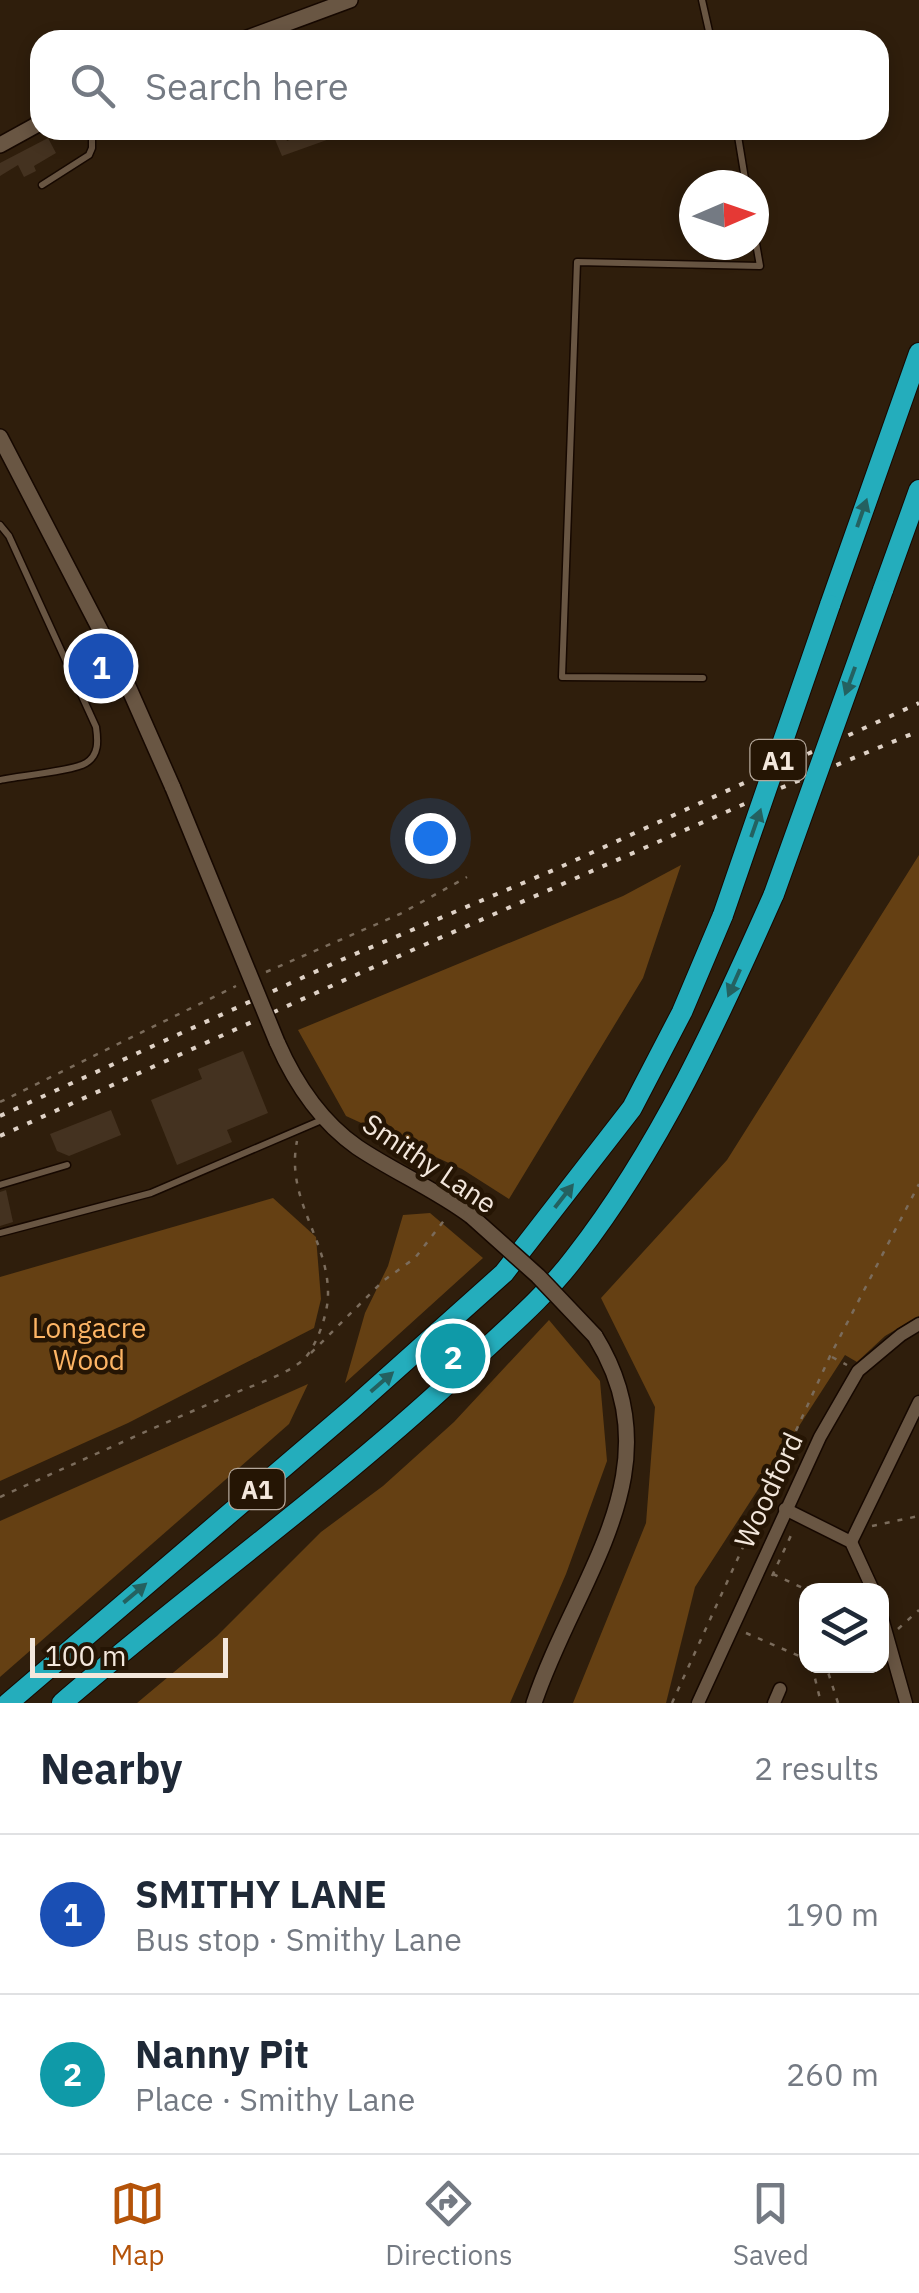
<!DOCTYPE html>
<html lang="en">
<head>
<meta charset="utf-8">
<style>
  body { margin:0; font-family:"IBM Plex Sans",sans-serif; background:#f2f2f3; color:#1f2937 }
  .controls { position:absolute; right:30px; bottom:30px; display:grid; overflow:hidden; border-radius:20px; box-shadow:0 5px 15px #0003 }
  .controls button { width:90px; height:90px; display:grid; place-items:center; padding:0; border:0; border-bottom:2px solid #e0e1e3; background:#fff; color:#1f2937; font:50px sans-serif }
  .compass { position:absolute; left:679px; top:170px; width:90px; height:90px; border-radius:50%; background:#fff; box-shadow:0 5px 15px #0003; rotate:88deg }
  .scale { position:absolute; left:30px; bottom:25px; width:198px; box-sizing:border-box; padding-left:10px; border:5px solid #f3e7dc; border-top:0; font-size:28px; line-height:35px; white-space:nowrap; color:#f3e7dc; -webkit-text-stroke:8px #251504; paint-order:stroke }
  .you { position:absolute; left:430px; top:838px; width:35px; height:35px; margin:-25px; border:8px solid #fff; border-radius:50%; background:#1a73e8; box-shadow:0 0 0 15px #1a73e833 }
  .badge { display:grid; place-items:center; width:65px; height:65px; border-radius:50%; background:#b45309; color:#fff; font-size:32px; font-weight:700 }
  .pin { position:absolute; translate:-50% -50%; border:5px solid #fff; box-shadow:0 2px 10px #0006 }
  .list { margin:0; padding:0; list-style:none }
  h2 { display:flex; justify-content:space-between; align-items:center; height:130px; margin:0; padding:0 40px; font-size:42px }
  h2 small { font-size:32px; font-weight:400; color:#747a83 }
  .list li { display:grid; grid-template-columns:65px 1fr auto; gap:30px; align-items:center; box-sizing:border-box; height:160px; padding:0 40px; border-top:2px solid #e0e1e3 }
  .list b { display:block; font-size:38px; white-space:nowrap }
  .list p { margin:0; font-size:32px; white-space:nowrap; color:#747a83 }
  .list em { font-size:32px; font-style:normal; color:#747a83 }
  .icon { flex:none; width:55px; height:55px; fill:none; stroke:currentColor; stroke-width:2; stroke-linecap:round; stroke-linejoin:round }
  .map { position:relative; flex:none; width:919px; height:1703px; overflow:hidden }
  .search { position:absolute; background:#fff; box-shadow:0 5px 15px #0003; left:30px; right:30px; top:30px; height:110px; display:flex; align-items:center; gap:25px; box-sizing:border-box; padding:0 35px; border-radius:30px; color:#747a83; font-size:38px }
  .sheet { height:450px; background:#fff }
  nav { display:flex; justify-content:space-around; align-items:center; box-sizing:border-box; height:140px; border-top:2px solid #e0e1e3; background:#fff; font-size:28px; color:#747a83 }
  nav a { display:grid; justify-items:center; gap:5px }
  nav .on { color:#b45309 }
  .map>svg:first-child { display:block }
  .green { fill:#654013 }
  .building { fill:#443220 }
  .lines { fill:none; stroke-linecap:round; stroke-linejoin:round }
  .service-casing { stroke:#160800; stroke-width:9 }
  .minor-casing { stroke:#160800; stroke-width:15 }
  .tertiary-casing { stroke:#160800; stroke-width:18 }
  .trunk-casing { stroke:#160800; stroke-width:22 }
  .path { stroke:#7b6c5c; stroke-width:2.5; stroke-dasharray:5 8; stroke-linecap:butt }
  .service { stroke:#695643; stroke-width:6 }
  .minor { stroke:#695643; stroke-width:12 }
  .tertiary { stroke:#695643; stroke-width:15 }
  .trunk { stroke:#24adbc; stroke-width:20 }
  .rail { stroke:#dfd2c7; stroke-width:4; stroke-dasharray:5 10; stroke-linecap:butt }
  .tertiary-bridge-casing { stroke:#160800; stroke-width:18; stroke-linecap:butt }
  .trunk-bridge-casing { stroke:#160800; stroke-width:22; stroke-linecap:butt }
  .tertiary-bridge { stroke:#695643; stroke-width:15 }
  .trunk-bridge { stroke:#24adbc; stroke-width:20 }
  .oneway { fill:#246160 }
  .labels { text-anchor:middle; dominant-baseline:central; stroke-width:9; stroke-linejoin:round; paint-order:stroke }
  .shield { fill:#251504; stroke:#b5a89b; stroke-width:2.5 }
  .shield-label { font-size:25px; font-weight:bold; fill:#f3e7dc }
  .street-label { font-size:28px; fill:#f3e7dc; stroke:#251504 }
  .park-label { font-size:28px; fill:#feb565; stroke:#251504 }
</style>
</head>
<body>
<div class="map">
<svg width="919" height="1703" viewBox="0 0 919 1703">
  <rect width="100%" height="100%" fill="#2f1e0c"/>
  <g class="green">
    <polygon points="919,855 919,1316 885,1336 857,1362 845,1355 695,1587 666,1703 573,1703 646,1523 655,1407 601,1298 727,1160"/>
    <polygon points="681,865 643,978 509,1199 462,1169 346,1116 298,1030 623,896"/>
    <polygon points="273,1198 316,1237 321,1299 314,1328 128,1423 0,1481 0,1277"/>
    <polygon points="430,1213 483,1258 345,1383 365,1313 388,1266 403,1215"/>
    <polygon points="549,1320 600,1381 607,1461 566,1574 510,1703 137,1703 217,1636 321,1532 383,1486 454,1422"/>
    <polygon points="308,1384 289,1424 0,1677 0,1521"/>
  </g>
  <g class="building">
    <polygon points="271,130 282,130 287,141 314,130 352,131 282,156"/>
    <polygon points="48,138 56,153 34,166 36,171 24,177 18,165 0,176 0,163"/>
    <polygon points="243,1051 268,1113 227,1130 232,1142 177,1165 151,1100 202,1079 198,1069"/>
    <polygon points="111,1110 121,1135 69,1156 57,1151 50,1134"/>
    <polygon points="6,1190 13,1222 0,1226 0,1192"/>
  </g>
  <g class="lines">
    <g class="service-casing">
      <g id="service">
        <polyline points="702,0 711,40"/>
        <polyline points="737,130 746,185"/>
        <polyline points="42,185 89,155 92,148 92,130"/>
        <path d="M0,525L9,536L96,727C98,741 99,755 86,763C74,771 18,776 0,780"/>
        <polyline points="703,678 562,677 577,262 760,266 754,232"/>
        <polyline points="0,1185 67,1165"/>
        <polyline points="0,1233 151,1193 324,1119"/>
      </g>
    </g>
    <g class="minor-casing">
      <g id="minor">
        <polyline points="785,1509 851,1542 873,1590"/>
        <polyline points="851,1542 919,1402"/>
        <polyline points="882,1618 906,1703"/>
        <polyline points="698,1703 820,1437 858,1371 901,1335 919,1324"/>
        <polyline points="774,1703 780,1689"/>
      </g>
    </g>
    <g class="tertiary-casing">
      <g id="tertiary">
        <polyline points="242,40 350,0"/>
        <polyline points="0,145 40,123"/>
        <polyline points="0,437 120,668 173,788"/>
        <path d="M277,1042C295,1083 320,1121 357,1147C394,1172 435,1189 471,1216"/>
        <path d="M534,1703C576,1577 678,1470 595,1336"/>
      </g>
    </g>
    <g class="trunk-casing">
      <g id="trunk">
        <polyline points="883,590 919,490"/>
        <polyline points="830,605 919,353"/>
        <polyline points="8,1703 353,1408 504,1273 632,1108 682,1012 723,915"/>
        <path d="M62,1703C195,1588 340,1486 468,1365C504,1331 545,1297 575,1257C660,1148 718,1020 774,894"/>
      </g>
    </g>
    <g class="path">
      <polyline points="266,972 400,914 467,877"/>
      <polyline points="0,1102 236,986"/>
      <polyline points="311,1353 383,1281 415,1258 446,1218"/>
      <polyline points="832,1357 847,1365"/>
      <path d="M0,1497C74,1464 148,1430 223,1398C244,1388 289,1375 305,1358C317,1345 328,1313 328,1295C329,1240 285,1200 297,1141"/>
      <polyline points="872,1526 919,1516"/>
      <polyline points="773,1574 807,1590"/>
      <polyline points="772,1576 794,1529"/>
      <polyline points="898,1629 919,1610"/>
      <polyline points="746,1633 806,1659"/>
      <polyline points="812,1666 821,1703"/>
      <polyline points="672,1703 830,1356 919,1184"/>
      <polyline points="838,1703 828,1672 853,1666"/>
    </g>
    <use href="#service" class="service"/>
    <use href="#minor" class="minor"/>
    <use href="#tertiary" class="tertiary"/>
    <use href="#trunk" class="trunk"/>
    <g class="rail">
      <polyline points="0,1116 341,960 556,869 919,703"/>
      <polyline points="0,1136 349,978 776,790 919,731"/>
    </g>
    <g class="tertiary-bridge-casing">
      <g id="tertiary-bridge">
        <polyline points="173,788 277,1042"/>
        <polyline points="471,1216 538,1276 595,1336"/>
      </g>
    </g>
    <g class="trunk-bridge-casing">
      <g id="trunk-bridge">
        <polyline points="774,894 883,590"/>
        <polyline points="723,915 830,605"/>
      </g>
    </g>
    <use href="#tertiary-bridge" class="tertiary-bridge"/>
    <use href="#trunk-bridge" class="trunk-bridge"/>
  </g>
  <defs><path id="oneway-solid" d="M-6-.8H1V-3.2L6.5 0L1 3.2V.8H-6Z" transform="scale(2.5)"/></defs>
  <g class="oneway">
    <use href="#oneway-solid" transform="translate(862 513) rotate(-71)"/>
    <use href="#oneway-solid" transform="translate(850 681) rotate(110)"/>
    <use href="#oneway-solid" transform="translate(756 823) rotate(-71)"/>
    <use href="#oneway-solid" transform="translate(734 983) rotate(114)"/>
    <use href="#oneway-solid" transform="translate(564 1196) rotate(-52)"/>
    <use href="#oneway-solid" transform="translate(382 1382) rotate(-41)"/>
    <use href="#oneway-solid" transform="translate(135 1593) rotate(-40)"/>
  </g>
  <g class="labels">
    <g class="shield">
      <rect x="750.5" y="740" width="55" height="40" rx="8"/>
      <rect x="229.5" y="1469" width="55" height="40" rx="8"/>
    </g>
    <g class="shield-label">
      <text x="778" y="760">A1</text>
      <text x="257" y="1489">A1</text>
    </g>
    <g class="street-label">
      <text transform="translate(430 1163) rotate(34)">Smithy Lane</text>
      <text transform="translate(768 1490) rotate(-65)">Woodford</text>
    </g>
    <g class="park-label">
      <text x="89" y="1327">Longacre<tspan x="89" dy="32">Wood</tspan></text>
    </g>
  </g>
</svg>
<div class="controls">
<button><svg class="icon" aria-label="layers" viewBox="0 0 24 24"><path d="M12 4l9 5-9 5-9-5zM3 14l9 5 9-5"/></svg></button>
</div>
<svg class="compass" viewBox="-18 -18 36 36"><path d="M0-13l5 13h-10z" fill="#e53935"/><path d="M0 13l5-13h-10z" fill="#747a83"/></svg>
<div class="scale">100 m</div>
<div class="you"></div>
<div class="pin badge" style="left:101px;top:666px;background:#1a4fb4">1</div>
<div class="pin badge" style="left:453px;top:1356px;background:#0f9aa8">2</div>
<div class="search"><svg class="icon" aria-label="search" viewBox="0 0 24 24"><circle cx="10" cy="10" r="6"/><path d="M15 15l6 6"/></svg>Search here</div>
</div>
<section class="sheet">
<h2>Nearby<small>2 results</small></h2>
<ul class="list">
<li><span class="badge" style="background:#1a4fb4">1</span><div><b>SMITHY LANE</b><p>Bus stop · Smithy Lane</p></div><em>190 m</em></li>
<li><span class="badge" style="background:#0f9aa8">2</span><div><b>Nanny Pit</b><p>Place · Smithy Lane</p></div><em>260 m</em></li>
</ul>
</section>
<nav>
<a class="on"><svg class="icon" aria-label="map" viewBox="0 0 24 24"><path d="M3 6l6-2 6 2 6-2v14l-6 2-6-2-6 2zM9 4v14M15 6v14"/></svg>Map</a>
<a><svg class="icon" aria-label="directions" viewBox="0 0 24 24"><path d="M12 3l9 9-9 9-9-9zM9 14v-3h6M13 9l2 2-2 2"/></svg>Directions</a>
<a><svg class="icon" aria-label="saved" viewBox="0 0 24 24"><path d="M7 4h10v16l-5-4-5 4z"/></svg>Saved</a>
</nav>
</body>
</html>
